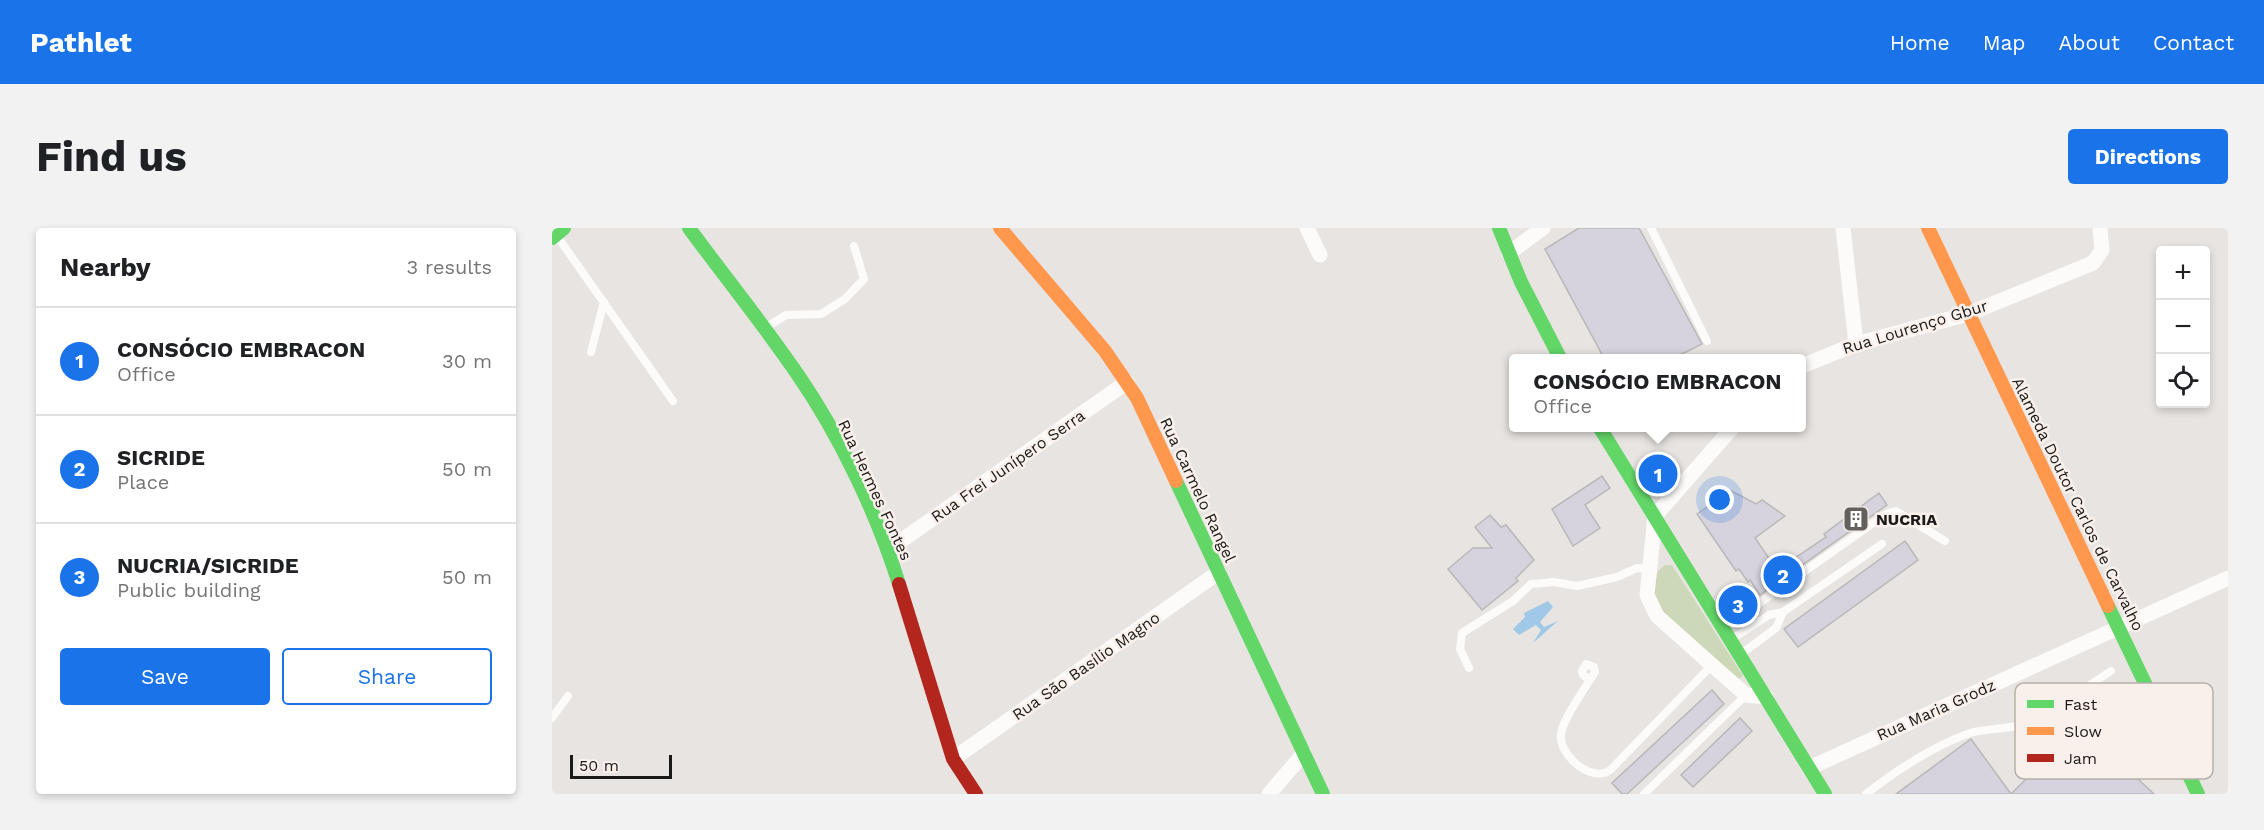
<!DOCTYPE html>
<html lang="en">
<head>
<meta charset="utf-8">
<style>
  body { margin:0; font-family:"Work Sans",sans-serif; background:#f2f2f2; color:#202124 }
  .controls { position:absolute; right:18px; top:18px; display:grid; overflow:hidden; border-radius:6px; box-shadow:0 3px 9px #0003 }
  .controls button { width:54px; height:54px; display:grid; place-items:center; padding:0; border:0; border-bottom:2px solid #e0e0e0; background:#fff; color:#202124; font:30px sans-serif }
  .scale { position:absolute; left:18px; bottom:15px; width:102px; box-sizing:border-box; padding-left:6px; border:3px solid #1b1917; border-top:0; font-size:16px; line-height:21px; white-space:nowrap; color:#1b1917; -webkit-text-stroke:4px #f9f0eb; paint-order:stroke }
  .you { position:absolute; left:1168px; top:272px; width:21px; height:21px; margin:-15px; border:4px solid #fff; border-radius:50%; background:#1a73e8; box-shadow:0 0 0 9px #1a73e833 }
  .badge { display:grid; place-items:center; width:39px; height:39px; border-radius:50%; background:#1a73e8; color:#fff; font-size:20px; font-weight:700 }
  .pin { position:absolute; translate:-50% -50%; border:3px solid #fff; box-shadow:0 2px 6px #0006 }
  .popup { position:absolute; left:957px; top:126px; width:297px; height:78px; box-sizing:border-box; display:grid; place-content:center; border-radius:6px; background:#fff; filter:drop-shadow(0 2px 4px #0005); font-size:20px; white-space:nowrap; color:#757577 }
  .popup b { font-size:22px; color:#202124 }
  .popup::after { content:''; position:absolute; left:50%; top:100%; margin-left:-12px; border:12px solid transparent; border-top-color:#fff }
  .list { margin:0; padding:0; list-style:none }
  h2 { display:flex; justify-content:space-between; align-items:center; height:78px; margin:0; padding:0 24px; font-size:26px }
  h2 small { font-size:20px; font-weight:400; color:#757577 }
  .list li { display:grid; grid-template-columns:39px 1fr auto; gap:18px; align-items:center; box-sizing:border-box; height:108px; padding:0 24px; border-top:2px solid #e0e0e0 }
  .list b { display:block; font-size:22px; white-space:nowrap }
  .list p { margin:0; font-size:20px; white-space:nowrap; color:#757577 }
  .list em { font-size:20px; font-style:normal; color:#757577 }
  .actions { display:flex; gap:12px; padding:18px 24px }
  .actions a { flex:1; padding:14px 0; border:2px solid #1a73e8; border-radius:6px; text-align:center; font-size:21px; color:#1a73e8 }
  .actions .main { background:#1a73e8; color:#fff }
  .icon { flex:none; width:33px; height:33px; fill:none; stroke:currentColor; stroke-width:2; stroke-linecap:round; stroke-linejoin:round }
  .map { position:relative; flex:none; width:1676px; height:566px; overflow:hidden; border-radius:6px }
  header { display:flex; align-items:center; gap:36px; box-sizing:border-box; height:84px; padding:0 30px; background:#1a73e8; color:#fff }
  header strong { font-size:28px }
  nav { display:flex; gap:33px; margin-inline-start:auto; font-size:21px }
  .intro { display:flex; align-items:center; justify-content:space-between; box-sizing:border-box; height:144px; padding:0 36px }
  h1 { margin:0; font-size:42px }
  .button { padding:15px 27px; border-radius:6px; background:#1a73e8; color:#fff; font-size:21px; font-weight:700 }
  main { display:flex; gap:36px; padding:0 36px }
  aside { flex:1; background:#fff; border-radius:6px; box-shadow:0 3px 9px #0003 }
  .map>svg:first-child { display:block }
  .green { fill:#ccd8b7 }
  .water { fill:#a0c9e8 }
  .building { fill:#d7d3de; stroke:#b9b7b7; stroke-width:1.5 }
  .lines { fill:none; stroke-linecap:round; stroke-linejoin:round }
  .lane { stroke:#fcfbfa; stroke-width:8 }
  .street { stroke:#fcfbfa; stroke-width:15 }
  .fast { stroke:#63d668; stroke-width:14 }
  .slow { stroke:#ff974d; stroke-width:14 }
  .jam { stroke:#b3261e; stroke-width:14 }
  .labels { text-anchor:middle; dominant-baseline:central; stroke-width:5; stroke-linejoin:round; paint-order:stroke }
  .street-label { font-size:16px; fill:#1b1917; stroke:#f9f0eb }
  .poi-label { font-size:16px; font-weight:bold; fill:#1b1917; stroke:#f9f0eb; text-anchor:start }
  .key { fill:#f9f0eb; stroke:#b6b0ab; stroke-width:1.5 }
  .key-label { font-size:16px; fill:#1b1917 }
</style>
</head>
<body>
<header>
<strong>Pathlet</strong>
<nav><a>Home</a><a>Map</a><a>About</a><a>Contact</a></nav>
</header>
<div class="intro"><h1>Find us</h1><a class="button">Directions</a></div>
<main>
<aside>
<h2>Nearby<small>3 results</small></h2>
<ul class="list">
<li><span class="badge">1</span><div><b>CONSÓCIO EMBRACON</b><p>Office</p></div><em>30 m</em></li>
<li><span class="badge">2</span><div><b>SICRIDE</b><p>Place</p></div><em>50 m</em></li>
<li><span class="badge">3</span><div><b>NUCRIA/SICRIDE</b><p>Public building</p></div><em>50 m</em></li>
</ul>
<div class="actions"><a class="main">Save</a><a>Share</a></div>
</aside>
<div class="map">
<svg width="1676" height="566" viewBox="0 0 1676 566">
  <rect width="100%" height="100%" fill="#e8e4e1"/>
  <polygon class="green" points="1113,337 1120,337 1191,448 1185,452 1110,388 1101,365 1106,343"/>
  <polygon class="water" points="996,373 1001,379 988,394 992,399 1006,393 981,415 989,402 984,397 967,407 961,401 973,389 972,385"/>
  <g class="building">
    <polygon points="1027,0 1087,0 1150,116 1122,130 1052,130 993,21"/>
    <polygon points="1050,248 1058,260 1033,277 1048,300 1021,318 1000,281"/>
    <polygon points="1170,258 1204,276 1210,272 1233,288 1203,310 1225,342 1274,309 1272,306 1327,265 1335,277 1208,367 1198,352 1196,354 1187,341 1184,343 1145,286 1158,277 1156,274"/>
    <polygon points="938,287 949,299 954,297 982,332 964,350 966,353 930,382 896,341 921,320 940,320 923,299"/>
    <polygon points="1353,313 1366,332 1246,419 1232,401"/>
    <polygon points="1160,462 1172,476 1075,566 1070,566 1060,555"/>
    <polygon points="1555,489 1588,524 1571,537 1602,566 1344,566 1419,511 1459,566 1489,536 1499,542"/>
    <polygon points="1188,490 1200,503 1141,559 1129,547"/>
  </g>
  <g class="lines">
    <g class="lane">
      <polyline points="1099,0 1155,113"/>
      <polyline points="5,8 121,173"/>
      <polyline points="213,100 234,87 269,86 293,71 312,51 302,18"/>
      <polyline points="39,124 52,74"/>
      <polyline points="1172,400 1334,286 1344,283 1393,313"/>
      <polyline points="1180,411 1217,387 1231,384 1330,316"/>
      <polyline points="1189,426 1224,400 1231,384"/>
      <polyline points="917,440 908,421 910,405 961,373 979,356 1002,354 1025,358 1065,349 1085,340 1097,341"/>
      <path d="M1038,452L1031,447L1030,443L1034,436L1042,439L1043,444C1034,459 1011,490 1009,506C1006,524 1033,550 1052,545C1058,544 1062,538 1066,534L1160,437"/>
      <polyline points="0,490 16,468"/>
      <polyline points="1092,566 1194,467"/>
      <path d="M1314,566C1345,542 1381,518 1418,505C1438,499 1459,503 1481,492C1508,479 1534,459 1559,443"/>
    </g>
    <g class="street">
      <polyline points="755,0 768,27"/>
      <polyline points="1291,0 1304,116"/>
      <polyline points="957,25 991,0"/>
      <polyline points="1250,138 1304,116 1416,86 1541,35 1550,22 1548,0"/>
      <polyline points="1180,200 1103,288 1095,367 1105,388 1160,437 1194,467 1214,469"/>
      <polyline points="336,322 575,154"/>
      <polyline points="401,531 667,344"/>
      <polyline points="1257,540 1676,350"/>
      <polyline points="717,566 752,525"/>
    </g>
    <g class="fast">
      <path d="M137,0C173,49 212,97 246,147C288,208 325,286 347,356"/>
      <polyline points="947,0 969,54 1008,130"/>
      <polyline points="0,10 12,0"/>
      <polyline points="1048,200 1273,566"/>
      <polyline points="624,253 771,566"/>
      <polyline points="1556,378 1646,566"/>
    </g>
    <g class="slow">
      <polyline points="448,0 553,123 585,170 624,253"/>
      <polyline points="1376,0 1556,378"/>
    </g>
    <polyline class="jam" points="347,356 401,531 424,566"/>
  </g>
  <defs>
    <g id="building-square" transform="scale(1.35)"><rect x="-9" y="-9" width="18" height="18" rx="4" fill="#63605e" stroke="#f9f0eb"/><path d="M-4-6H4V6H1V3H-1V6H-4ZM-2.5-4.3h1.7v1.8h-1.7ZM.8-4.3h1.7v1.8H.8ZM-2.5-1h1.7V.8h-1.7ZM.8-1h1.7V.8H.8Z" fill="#fff"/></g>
  </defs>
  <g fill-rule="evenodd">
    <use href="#building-square" x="1304" y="291"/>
  </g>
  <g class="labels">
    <g class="street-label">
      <text transform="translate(1363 99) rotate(-17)">Rua Lourenço Gbur</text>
      <text transform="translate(456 238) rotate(-35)">Rua Frei Junípero Serra</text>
      <text transform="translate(323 262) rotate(65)">Rua Hermes Fontes</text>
      <text transform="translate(646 262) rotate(65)">Rua Carmelo Rangel</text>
      <text transform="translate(1526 276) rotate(64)">Alameda Doutor Carlos de Carvalho</text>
      <text transform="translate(534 438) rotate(-35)">Rua São Basílio Magno</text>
      <text transform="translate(1384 482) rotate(-24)">Rua Maria Grodz</text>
    </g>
    <g class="poi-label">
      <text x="1324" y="291">NUCRIA</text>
    </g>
  </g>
  <rect x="1463" y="455" width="198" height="96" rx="9" class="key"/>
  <rect x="1475" y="472" width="27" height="8" fill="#63d668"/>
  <rect x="1475" y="499" width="27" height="8" fill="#ff974d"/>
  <rect x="1475" y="526" width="27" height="8" fill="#b3261e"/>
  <g class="key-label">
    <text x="1512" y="482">Fast</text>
    <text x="1512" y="509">Slow</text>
    <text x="1512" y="536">Jam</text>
  </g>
</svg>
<div class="controls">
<button>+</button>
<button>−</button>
<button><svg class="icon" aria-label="locate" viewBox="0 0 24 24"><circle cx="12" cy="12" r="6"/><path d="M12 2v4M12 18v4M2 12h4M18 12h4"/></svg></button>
</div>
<div class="scale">50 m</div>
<div class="you"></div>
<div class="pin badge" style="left:1106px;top:246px">1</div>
<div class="popup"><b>CONSÓCIO EMBRACON</b>Office</div>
<div class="pin badge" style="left:1231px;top:347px">2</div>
<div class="pin badge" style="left:1186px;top:377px">3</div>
</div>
</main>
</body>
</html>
